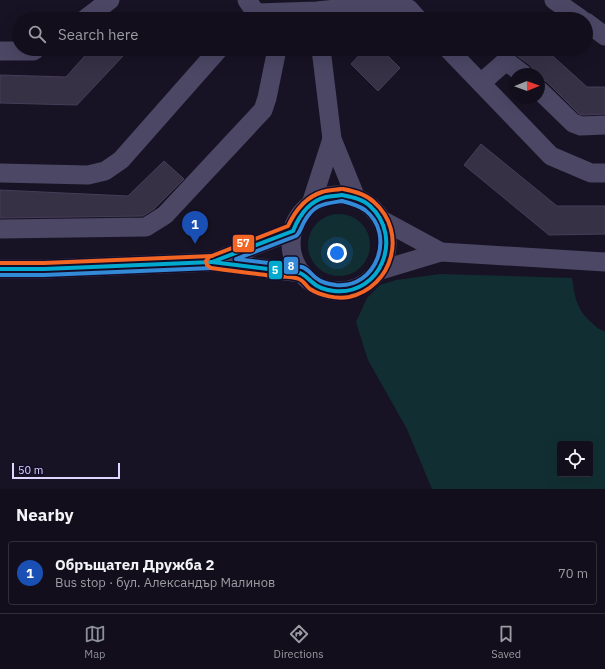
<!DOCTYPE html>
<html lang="en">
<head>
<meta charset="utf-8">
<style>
  body { margin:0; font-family:"IBM Plex Sans",sans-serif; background:#1b1724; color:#f1f3f6 }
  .controls { position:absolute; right:12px; bottom:12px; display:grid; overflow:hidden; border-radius:4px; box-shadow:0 4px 16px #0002 }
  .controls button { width:36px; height:36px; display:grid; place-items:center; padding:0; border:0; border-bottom:1px solid #312e3a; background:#120e1b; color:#f1f3f6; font:20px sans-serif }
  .compass { position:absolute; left:509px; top:68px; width:36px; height:36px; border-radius:50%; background:#120e1b; box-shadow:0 4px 16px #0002; rotate:89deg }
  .scale { position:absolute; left:12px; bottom:10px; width:108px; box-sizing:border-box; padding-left:4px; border:2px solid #ded6ff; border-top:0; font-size:11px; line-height:14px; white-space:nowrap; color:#ded6ff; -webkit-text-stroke:3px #140d2a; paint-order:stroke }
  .you { position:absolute; left:337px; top:253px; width:14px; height:14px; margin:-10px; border:3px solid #fff; border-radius:50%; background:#1a73e8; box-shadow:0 0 0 6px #1a73e833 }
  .badge { display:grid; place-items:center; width:26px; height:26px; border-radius:50%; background:#8c9099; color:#fff; font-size:13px; font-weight:700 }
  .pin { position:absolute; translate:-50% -33px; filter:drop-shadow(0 1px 2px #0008) }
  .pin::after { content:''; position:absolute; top:21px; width:14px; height:12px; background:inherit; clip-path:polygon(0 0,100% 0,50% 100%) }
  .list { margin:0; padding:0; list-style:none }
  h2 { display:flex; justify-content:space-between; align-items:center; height:52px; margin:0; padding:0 16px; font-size:17px }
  h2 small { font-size:13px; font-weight:400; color:#9c9ca3 }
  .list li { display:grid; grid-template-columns:26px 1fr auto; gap:12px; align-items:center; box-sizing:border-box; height:64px; margin:0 8px 8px; padding:0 8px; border:1px solid #312e3a; border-radius:4px }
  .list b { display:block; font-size:15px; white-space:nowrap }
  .list p { margin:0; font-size:13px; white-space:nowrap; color:#9c9ca3 }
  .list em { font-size:13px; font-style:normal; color:#9c9ca3 }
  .icon { flex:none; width:22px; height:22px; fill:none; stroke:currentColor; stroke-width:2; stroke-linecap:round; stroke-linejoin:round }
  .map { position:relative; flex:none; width:605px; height:489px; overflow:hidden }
  .search { position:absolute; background:#120e1b; box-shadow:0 4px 16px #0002; left:12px; right:12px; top:12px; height:44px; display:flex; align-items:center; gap:10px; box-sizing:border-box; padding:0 14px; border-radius:22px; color:#9c9ca3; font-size:15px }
  .sheet { height:124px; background:#120e1b }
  nav { display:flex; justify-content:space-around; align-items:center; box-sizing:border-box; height:56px; border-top:1px solid #312e3a; background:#120e1b; font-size:11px; color:#9c9ca3 }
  nav a { display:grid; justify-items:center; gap:2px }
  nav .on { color:#8c9099 }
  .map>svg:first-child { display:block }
  .green { fill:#112f32; fill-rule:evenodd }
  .building { fill:#373146; stroke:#453e58 }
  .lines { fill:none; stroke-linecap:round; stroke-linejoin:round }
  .minor { stroke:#4b4765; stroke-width:19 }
  .bus-1-casing { stroke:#140d2a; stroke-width:7 }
  .bus-2-casing { stroke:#140d2a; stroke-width:7 }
  .bus-3-casing { stroke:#140d2a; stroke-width:7 }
  .bus-1 { stroke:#00a9ce; stroke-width:4 }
  .bus-2 { stroke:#338bd7; stroke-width:4 }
  .bus-3 { stroke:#f26522; stroke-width:4 }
  .line-badge { stroke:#140d2a; stroke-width:1.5 }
  .badge-label { font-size:11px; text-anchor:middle; font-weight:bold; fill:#fff }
</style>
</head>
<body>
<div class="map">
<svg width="605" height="489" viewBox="0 0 605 489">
  <rect width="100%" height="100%" fill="#181324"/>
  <g class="green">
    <circle cx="339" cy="245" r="31"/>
    <path d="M440,274L572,278C575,297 576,309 592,323C596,327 599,330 605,331V489H432L407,429L368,360L356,322L367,298L380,285L396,280ZM560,444H590V474H560Z"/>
  </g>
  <g class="building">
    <polygon points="91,49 115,49 123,56 77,105 0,103 0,75 66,77"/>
    <polygon points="365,49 381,49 400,68 378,91 351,64"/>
    <polygon points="500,49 545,49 587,87 605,87 605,114 583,115 579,114 547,82 542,79 539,79 539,74 534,74 533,69 530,65 512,52 508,50 502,51"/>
    <polygon points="481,144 557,206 605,206 605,234 549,235 464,165"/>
    <polygon points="164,161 184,179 154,209 143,216 0,218 0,190 128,196"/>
  </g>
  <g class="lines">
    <g class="minor">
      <polyline points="247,0 256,13"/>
      <polyline points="554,0 581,19"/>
      <polyline points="85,19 110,0"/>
      <polyline points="250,19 256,13 317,11 373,5 409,9 418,19"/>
      <polyline points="586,22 605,36"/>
      <polyline points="321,49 332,139 356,198"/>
      <polyline points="448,49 551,156 591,173 605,173"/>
      <polyline points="0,51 33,51 36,49"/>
      <polyline points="481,83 506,61 523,74"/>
      <polyline points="539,90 573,123 581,126 605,125"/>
      <polyline points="0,173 88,175 105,171 121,160 219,49"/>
      <circle cx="339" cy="243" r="48"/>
      <polyline points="311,204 332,139"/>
      <polyline points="0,229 146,227 165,215 263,110 267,98 277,49"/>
      <polyline points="293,231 212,262 302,273"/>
      <polyline points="441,252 605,262"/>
      <polyline points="0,269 44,269 212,262"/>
      <polyline points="378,271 441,252 382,220"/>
    </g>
    <g class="bus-1-casing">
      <g id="bus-1">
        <path d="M342,195C352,197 363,199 370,206C404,237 381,296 334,291C326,290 318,288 312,282C308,279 305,275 300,273L212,262L293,231C299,216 309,201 326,197C331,196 337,196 342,195Z"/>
        <polyline points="0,269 44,269 212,262"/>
      </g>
    </g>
    <g class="bus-2-casing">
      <g id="bus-2">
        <path d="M342,201C350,203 358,205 365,210C396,234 377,289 336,285C329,284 322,283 316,278C311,274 308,269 302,267L236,259L296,236C300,233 301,227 304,222C314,204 323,204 342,201Z"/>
        <polyline points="0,275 44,275 212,268"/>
      </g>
    </g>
    <g class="bus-3-casing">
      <g id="bus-3">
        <path d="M341,189C335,190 328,190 322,192C306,197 295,211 288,226L209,257L206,261L207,265L211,268C231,271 252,273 272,276C280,277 291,276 299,279C304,281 306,286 310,289C321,296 337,299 349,297C393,287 408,232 374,202C366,194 354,191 343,189"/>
        <polyline points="0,263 44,263 212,256"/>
      </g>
    </g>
    <use href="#bus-1" class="bus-1"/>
    <use href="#bus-2" class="bus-2"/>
    <use href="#bus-3" class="bus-3"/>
  </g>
  <g class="line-badge">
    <rect x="232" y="234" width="23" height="19" rx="4" fill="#f26522"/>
    <rect x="283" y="256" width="16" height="19" rx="4" fill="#338bd7"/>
    <rect x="268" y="260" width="15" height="20" rx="4" fill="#00a9ce"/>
  </g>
  <g class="badge-label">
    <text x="243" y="247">57</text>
    <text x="291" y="270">8</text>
    <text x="275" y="274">5</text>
  </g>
</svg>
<div class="controls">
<button><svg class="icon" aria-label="locate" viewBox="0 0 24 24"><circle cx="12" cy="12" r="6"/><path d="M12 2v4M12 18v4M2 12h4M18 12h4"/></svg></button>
</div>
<svg class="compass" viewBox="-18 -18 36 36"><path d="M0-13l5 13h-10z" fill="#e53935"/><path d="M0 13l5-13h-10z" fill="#9c9ca3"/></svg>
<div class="scale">50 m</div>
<div class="you"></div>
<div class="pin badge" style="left:195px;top:244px;background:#1a4fb4">1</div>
<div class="search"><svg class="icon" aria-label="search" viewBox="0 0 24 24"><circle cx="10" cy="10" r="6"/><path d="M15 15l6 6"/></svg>Search here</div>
</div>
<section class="sheet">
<h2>Nearby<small></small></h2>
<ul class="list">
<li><span class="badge" style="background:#1a4fb4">1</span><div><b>Обръщател Дружба 2</b><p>Bus stop · бул. Александър Малинов</p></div><em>70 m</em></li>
</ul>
</section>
<nav>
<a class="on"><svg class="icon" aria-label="map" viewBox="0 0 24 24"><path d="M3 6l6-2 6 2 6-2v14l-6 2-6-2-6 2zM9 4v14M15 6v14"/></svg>Map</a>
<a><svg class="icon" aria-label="directions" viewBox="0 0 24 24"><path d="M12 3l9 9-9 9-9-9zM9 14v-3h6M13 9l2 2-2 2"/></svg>Directions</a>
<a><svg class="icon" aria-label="saved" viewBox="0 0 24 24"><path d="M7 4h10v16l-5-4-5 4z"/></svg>Saved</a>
</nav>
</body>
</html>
